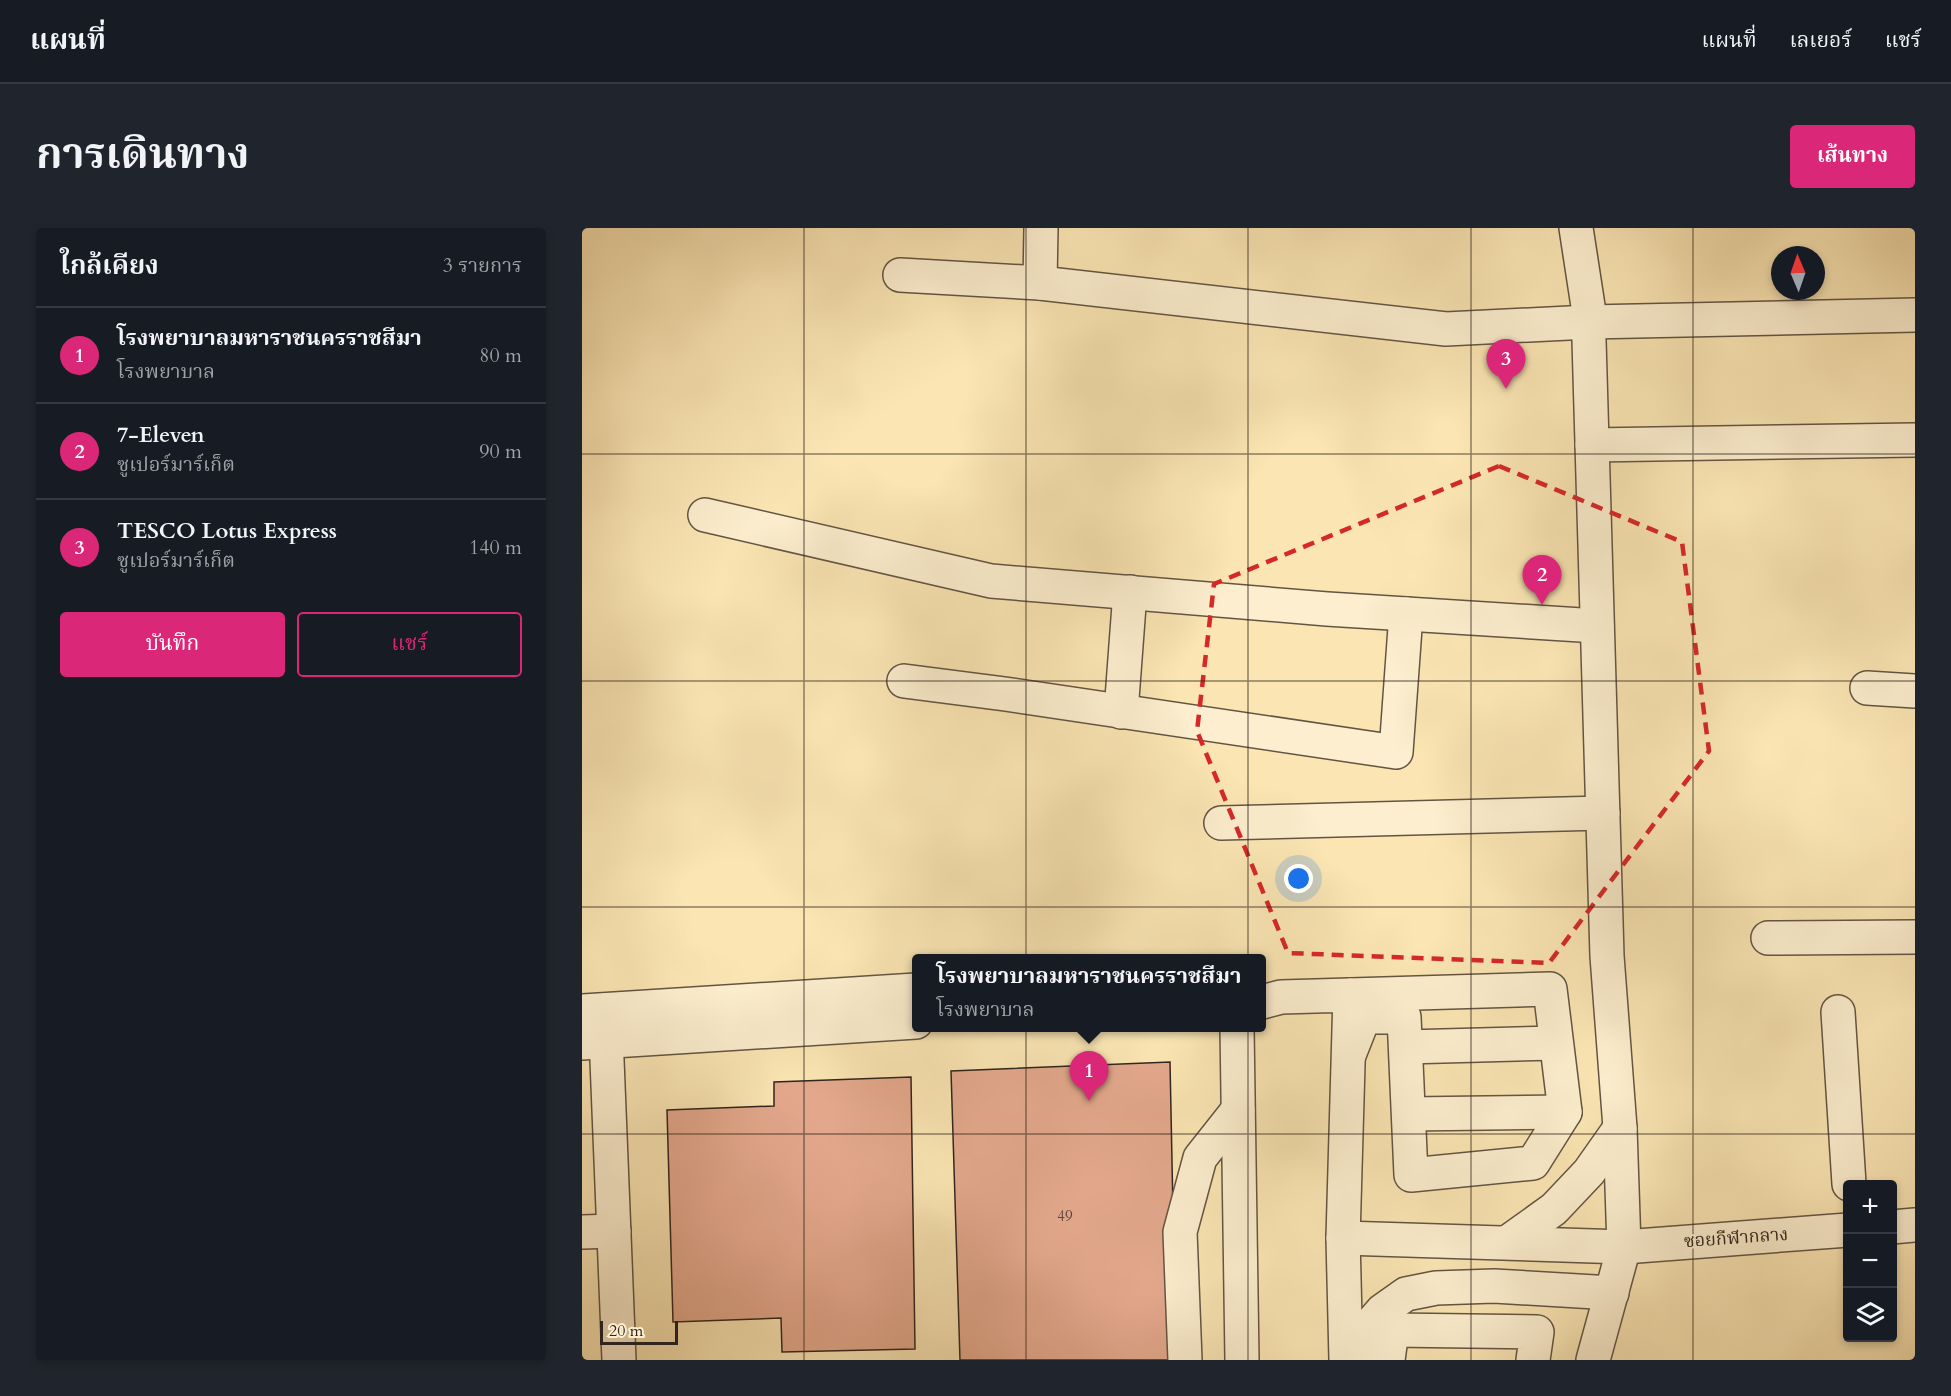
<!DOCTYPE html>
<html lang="th">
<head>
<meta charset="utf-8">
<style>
  body { margin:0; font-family:Cardo,"Noto Serif Thai",serif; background:#20242c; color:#f1f3f6 }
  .controls { position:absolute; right:18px; bottom:18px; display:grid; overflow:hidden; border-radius:6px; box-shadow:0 3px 9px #0003 }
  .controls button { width:54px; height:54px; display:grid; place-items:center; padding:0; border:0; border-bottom:2px solid #363941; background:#171b24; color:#f1f3f6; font:30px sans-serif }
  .compass { position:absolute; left:1189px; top:18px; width:54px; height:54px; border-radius:50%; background:#171b24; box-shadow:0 3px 9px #0003; rotate:358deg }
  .scale { position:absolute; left:18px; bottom:15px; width:78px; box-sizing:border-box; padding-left:6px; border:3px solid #31251e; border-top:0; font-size:16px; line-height:21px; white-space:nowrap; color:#31251e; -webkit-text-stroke:4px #fceece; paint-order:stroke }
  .you { position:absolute; left:717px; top:651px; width:21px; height:21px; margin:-15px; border:4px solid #fff; border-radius:50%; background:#1a73e8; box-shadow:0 0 0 9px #1a73e833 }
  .badge { display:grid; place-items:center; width:39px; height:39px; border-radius:50%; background:#db2777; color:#fff; font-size:20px; font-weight:700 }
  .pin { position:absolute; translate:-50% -50px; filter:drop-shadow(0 2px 3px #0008) }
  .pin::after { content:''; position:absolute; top:32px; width:21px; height:18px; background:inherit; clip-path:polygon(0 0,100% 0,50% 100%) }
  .popup { position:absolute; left:330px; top:726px; width:354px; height:78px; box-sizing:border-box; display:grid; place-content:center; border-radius:6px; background:#171b24; filter:drop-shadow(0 2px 4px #0005); font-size:20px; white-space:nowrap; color:#9ea1a6 }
  .popup b { font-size:22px; color:#f1f3f6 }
  .popup::after { content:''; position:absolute; left:50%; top:100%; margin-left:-12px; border:12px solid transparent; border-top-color:#171b24 }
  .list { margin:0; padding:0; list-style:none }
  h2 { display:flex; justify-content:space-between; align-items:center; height:78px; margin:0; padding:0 24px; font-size:26px }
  h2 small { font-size:20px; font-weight:400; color:#9ea1a6 }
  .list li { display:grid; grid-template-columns:39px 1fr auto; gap:18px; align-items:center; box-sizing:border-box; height:96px; padding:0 24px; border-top:2px solid #363941 }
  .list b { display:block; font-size:22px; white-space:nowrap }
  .list p { margin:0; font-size:20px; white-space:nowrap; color:#9ea1a6 }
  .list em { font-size:20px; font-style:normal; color:#9ea1a6 }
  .actions { display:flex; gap:12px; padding:18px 24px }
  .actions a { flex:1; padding:14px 0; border:2px solid #db2777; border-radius:6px; text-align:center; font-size:21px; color:#db2777 }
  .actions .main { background:#db2777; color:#fff }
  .icon { flex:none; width:33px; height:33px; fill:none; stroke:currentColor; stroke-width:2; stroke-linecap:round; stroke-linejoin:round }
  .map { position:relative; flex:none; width:1333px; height:1132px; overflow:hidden; border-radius:6px }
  header { display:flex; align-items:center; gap:36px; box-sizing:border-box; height:84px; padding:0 30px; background:#171b24; border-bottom:2px solid #363941 }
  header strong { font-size:28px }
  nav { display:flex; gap:33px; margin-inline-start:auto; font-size:21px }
  .intro { display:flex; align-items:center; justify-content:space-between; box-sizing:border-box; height:144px; padding:0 36px }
  h1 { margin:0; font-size:42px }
  .button { padding:15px 27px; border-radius:6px; background:#db2777; color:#fff; font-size:21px; font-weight:700 }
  main { display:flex; gap:36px; padding:0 36px }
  aside { flex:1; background:#171b24; border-radius:6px; box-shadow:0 3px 9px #0003 }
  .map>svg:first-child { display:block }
  .building { fill:#e3a88c; stroke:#31251e; stroke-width:1.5 }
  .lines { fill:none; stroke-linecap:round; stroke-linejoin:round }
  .minor-casing { stroke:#635543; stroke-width:36 }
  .minor { stroke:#fceece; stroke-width:33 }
  .marked { fill:none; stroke:#d62828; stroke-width:4.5; stroke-dasharray:12 8; stroke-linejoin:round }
  .grid { fill:none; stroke:#31251e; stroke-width:1.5; stroke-opacity:0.55 }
  .labels { text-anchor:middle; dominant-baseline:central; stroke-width:4.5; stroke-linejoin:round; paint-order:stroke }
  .number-label { font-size:15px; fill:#5e463a }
  .street-label { font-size:18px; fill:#31251e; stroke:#fceece }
</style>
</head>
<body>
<header>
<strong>แผนที่</strong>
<nav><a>แผนที่</a><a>เลเยอร์</a><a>แชร์</a></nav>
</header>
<div class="intro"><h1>การเดินทาง</h1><a class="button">เส้นทาง</a></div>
<main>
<aside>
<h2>ใกล้เคียง<small>3 รายการ</small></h2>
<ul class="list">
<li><span class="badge">1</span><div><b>โรงพยาบาลมหาราชนครราชสีมา</b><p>โรงพยาบาล</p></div><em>80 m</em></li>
<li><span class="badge">2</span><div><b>7-Eleven</b><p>ซูเปอร์มาร์เก็ต</p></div><em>90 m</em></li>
<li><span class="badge">3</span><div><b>TESCO Lotus Express</b><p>ซูเปอร์มาร์เก็ต</p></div><em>140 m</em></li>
</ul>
<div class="actions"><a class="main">บันทึก</a><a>แชร์</a></div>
</aside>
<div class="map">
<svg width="1333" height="1132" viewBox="0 0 1333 1132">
  <rect width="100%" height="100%" fill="#fae5b3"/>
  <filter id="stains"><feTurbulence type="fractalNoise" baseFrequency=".00333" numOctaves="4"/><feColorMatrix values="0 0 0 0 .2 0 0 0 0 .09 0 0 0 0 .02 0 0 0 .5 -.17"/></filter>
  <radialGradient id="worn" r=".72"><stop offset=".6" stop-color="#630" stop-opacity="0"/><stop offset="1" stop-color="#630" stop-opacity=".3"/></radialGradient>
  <g class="building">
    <polygon points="588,834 594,1132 378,1132 369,843"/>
    <polygon points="329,849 333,1121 200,1124 199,1090 91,1094 85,882 192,878 192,854"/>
  </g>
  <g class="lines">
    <g class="minor-casing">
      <g id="minor">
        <polyline points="994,0 1006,78 1025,728 1038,900 1042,1019 1011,1132"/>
        <polyline points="318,47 458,55 864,101 1007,94 1333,87"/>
        <polyline points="458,55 459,0"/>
        <polyline points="1010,217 1333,212"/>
        <polyline points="123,287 409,353 745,381 1015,398"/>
        <polyline points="322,453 423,466 814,524 824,386"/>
        <polyline points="1285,460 1333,463"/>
        <polyline points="539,484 548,364"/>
        <polyline points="639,595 1021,585"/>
        <polyline points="1186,710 1333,709"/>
        <polyline points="680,774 699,769 768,767 761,1010 764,1132"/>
        <polyline points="23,782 37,1132"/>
        <polyline points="0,783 334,762"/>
        <polyline points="1256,784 1267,956"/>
        <polyline points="655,800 660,1132"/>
        <polyline points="0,815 334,794"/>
        <polyline points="824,819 974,815"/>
        <polyline points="767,827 782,789 822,789 829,947 951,935 983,884 968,761 768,767"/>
        <polyline points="827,886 983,884"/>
        <polyline points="1310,999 1333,997"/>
        <polyline points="0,1004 32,1003"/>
        <polyline points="761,1010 1042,1019 1266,1002"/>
        <polyline points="926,1014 972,981 1007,944 1038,900"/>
        <polyline points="603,1132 598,1004 618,930 656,882"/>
        <polyline points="776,1132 787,1098 800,1083 824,1066 854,1060 912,1058 1030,1065"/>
        <polyline points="806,1132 810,1102 955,1104 951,1132"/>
      </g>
    </g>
    <use href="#minor" class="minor"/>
  </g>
  <path class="marked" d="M917,238L1100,314L1127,523L967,735L706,725L615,503L632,356Z"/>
  <path class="grid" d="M222,0V1132M444,0V1132M666,0V1132M889,0V1132M1111,0V1132M0,226H1333M0,453H1333M0,679H1333M0,906H1333"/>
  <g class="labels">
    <g class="number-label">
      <text x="483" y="988">49</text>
    </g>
    <g class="street-label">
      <text transform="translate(1154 1010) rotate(-4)">ซอยกีฬากลาง</text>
    </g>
  </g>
  <rect width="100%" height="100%" filter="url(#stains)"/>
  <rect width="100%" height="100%" fill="url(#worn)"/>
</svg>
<div class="controls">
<button>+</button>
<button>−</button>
<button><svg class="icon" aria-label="layers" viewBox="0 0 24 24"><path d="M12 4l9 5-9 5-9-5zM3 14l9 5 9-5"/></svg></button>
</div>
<svg class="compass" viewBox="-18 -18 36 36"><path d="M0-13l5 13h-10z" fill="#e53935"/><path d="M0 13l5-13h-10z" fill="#9ea1a6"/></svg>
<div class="scale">20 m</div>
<div class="you"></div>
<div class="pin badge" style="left:507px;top:873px">1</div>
<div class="popup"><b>โรงพยาบาลมหาราชนครราชสีมา</b>โรงพยาบาล</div>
<div class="pin badge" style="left:960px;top:377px">2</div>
<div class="pin badge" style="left:924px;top:161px">3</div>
</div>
</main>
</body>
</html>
